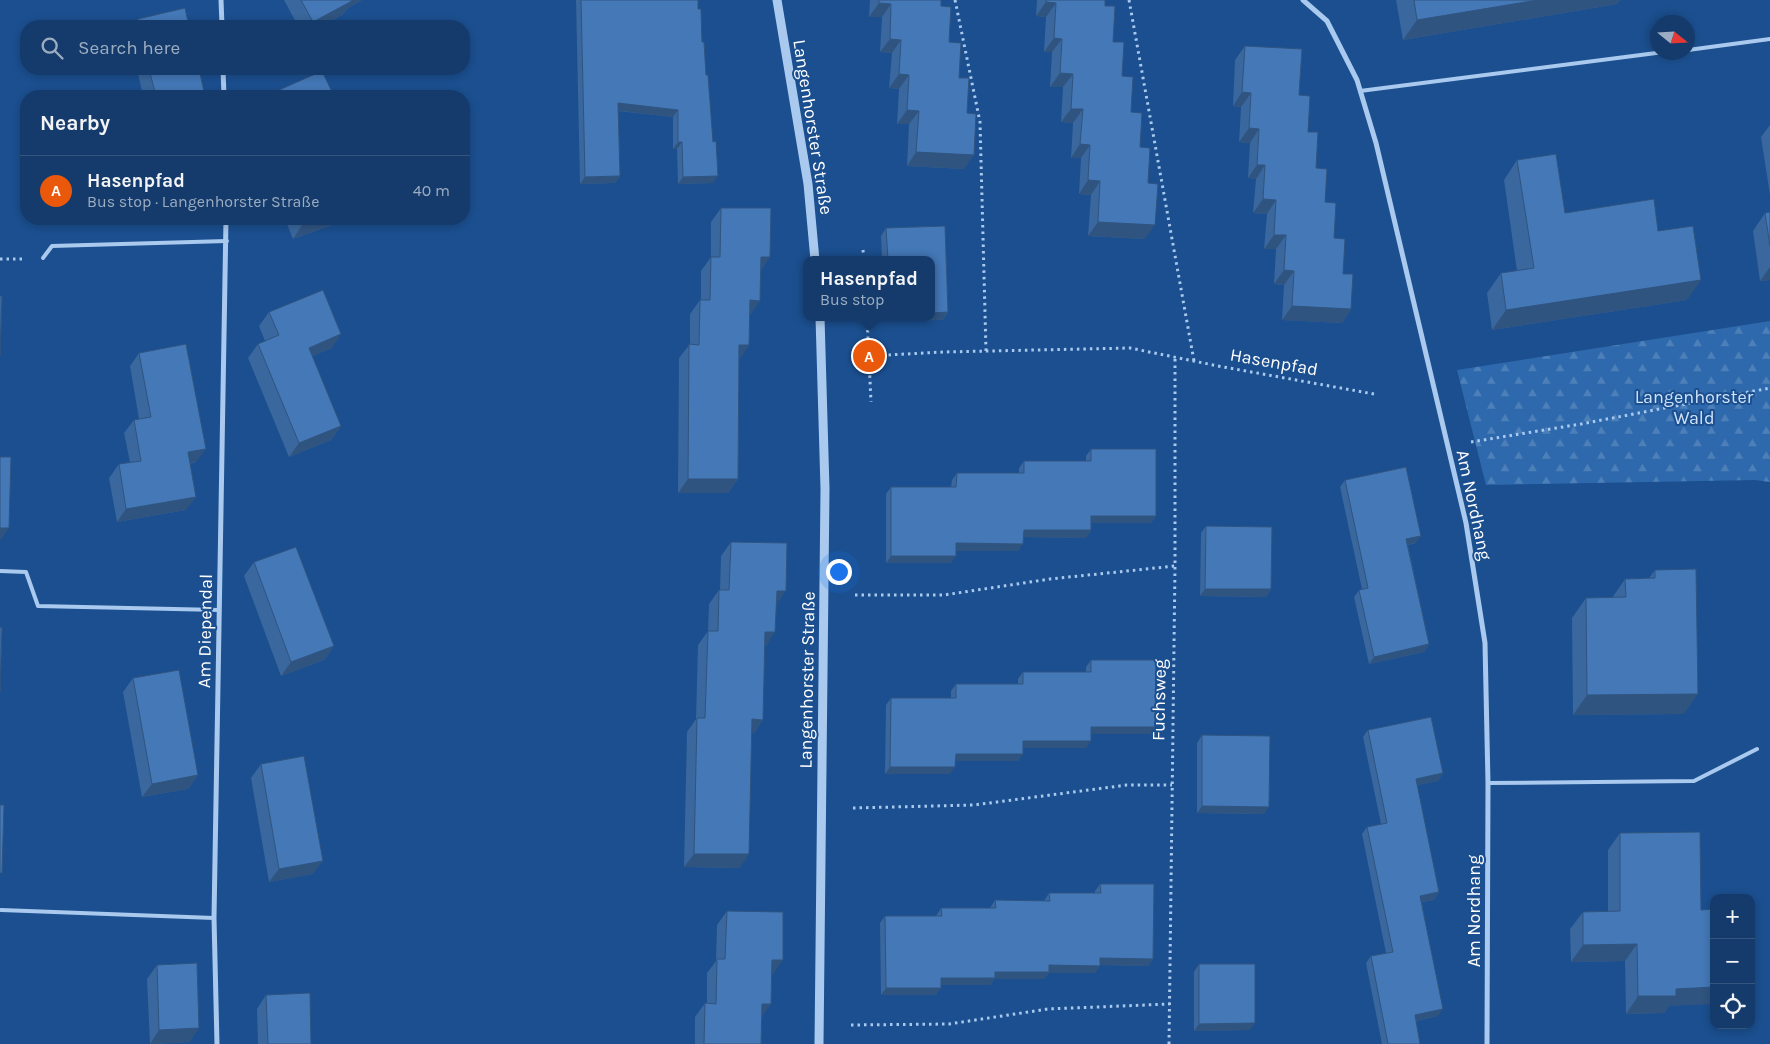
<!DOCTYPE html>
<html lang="en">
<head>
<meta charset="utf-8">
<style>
  body { margin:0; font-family:Karla,sans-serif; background:#1d4271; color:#f1f3f6 }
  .controls { position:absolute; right:15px; bottom:15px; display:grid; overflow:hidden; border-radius:10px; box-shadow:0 2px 8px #0003 }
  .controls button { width:45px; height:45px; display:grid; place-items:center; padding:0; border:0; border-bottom:1px solid #33557e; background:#143b6b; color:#f1f3f6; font:25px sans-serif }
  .compass { position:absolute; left:1650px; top:15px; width:45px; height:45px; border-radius:50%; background:#143b6b; box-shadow:0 2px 8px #0003; rotate:108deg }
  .you { position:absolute; left:838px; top:571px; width:18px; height:18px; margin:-12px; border:4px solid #fff; border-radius:50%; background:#1a73e8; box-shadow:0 0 0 8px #1a73e833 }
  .badge { display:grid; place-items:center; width:32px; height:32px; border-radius:50%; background:#ea580c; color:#fff; font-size:16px; font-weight:700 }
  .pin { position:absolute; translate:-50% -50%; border:2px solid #fff; box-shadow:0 1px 5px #0006 }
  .popup { position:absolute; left:803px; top:256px; width:132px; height:65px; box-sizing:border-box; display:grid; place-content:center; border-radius:10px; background:#143b6b; filter:drop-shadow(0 1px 4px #0005); font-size:16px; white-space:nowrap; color:#9dadc1 }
  .popup b { font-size:19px; color:#f1f3f6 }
  .popup::after { content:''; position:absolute; left:50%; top:100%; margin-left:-10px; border:10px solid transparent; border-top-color:#143b6b }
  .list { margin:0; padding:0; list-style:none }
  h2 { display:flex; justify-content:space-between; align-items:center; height:65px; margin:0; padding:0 20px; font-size:21px }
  h2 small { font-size:16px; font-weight:400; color:#9dadc1 }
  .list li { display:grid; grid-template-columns:32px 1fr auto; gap:15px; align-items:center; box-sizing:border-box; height:70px; padding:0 20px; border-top:1px solid #33557e }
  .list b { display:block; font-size:19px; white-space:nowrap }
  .list p { margin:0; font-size:16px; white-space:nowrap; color:#9dadc1 }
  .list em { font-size:16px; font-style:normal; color:#9dadc1 }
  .icon { flex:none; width:28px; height:28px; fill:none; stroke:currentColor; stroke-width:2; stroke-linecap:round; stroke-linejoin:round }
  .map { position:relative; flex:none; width:1770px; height:1044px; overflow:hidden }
  .search { position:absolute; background:#143b6b; box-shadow:0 2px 8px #0003; left:20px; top:20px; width:450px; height:55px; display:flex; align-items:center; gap:12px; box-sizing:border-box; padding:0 18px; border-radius:20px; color:#9dadc1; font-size:19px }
  .panel { position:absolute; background:#143b6b; box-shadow:0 2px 8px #0003; left:20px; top:90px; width:450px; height:135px; border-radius:20px }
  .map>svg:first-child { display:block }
  .forest { fill:url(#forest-firs) }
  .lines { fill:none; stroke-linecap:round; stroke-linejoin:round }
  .path { stroke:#a9c9ee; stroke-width:3; stroke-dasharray:2.5 4; stroke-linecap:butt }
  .service { stroke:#a9c9ee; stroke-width:4 }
  .minor { stroke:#a9c9ee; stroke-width:5 }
  .tertiary { stroke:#a9c9ee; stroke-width:9 }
  .wall { fill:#3a679d }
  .shaded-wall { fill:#305480 }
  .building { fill:#4478b7; stroke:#305480 }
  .labels { text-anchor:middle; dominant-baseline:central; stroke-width:4; stroke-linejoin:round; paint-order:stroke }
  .street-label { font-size:18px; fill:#fff; stroke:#1b4f8f }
  .park-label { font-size:18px; fill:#cfe3fa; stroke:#1b4f8f }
</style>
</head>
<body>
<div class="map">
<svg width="1770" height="1044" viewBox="0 0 1770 1044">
  <defs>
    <pattern id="forest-firs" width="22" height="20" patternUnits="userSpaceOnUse" patternTransform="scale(1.25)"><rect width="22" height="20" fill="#2e69ad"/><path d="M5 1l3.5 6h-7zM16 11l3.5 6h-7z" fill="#4d80b9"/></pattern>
  </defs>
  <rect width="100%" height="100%" fill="#1b4f8f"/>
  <polygon class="forest" points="1770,321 1770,482 1755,480 1486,485 1457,370"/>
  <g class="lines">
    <g class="path">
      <polyline points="955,0 980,122 986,351"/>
      <polyline points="1129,0 1194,361"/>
      <polyline points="863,250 864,260"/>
      <polyline points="0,259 22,259"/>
      <polyline points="867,317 871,402"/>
      <polyline points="869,356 943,352 1130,348 1218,366 1374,394"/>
      <polyline points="1471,442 1581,424 1770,388"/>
      <polyline points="855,595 944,595 1050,579 1175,566"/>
      <polyline points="853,808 974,805 1127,785 1172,785"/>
      <polyline points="851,1025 949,1024 1048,1009 1170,1004"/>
      <polyline points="1169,1044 1175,566 1175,357"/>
    </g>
    <g class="service">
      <polyline points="1688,50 1770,39"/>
      <polyline points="1360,91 1664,52"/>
      <polyline points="43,258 52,246 227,241"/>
      <polyline points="0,571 26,572 38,606 219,610"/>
      <polyline points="1488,783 1694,781 1757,749"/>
      <polyline points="1,910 214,918"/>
    </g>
    <g class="minor">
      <polyline points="221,0 222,26"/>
      <polyline points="1303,0 1327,21 1357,80 1376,143 1466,523 1485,643 1488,783 1487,1044"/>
      <polyline points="223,69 224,96"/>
      <polyline points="217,1044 214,918 226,219"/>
    </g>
    <g class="tertiary">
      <polyline points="777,0 808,184 815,260"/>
      <polyline points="819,1044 825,489 820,317"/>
    </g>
  </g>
  <g class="wall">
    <polygon points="284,0 362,0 348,8 342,15 322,26 298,26"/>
    <polygon points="576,0 698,0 698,9 706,75 713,183 678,184 677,149 673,149 673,117 618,111 620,176 615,183 580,184"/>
    <polygon points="870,0 941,0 941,6 959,78 964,169 907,166 909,124 897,124 899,89 889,88 892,53 880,52 882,17 869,17"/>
    <polygon points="1037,0 1105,0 1105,6 1113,42 1140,147 1145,239 1088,236 1091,195 1079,194 1081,158 1071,158 1073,123 1061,122 1063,87 1050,87 1052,52 1044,52 1046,17 1036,16"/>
    <polygon points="1396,0 1620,0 1617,4 1403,40"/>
    <polygon points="138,19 189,26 133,26"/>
    <polygon points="1245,46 1299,95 1316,168 1343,274 1351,309 1342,323 1282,320 1284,285 1274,284 1276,249 1264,249 1267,214 1253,213 1256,179 1248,178 1250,143 1239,142 1241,107 1233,106 1235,60"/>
    <polygon points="137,69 199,69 205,96 143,96"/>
    <polygon points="1770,125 1770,195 1761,137"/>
    <polygon points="1517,160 1565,213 1658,231 1687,300 1492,330 1487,293 1501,273 1517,271 1504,180"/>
    <polygon points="721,208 761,271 751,314 750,314 749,345 739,359 738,479 728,493 678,493 679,358 690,344 690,314 700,300 701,300 701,271 711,257 711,222"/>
    <polygon points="1770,212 1770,280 1760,281 1753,231 1765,213"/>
    <polygon points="285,219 349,219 293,239"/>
    <polygon points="945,226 948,312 943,320 885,321 884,317 932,317 932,260 882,260 881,236 886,228"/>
    <polygon points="269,312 332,348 312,356 341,426 331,440 289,457 248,358 258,344 265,341 259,326"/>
    <polygon points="139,353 196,462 190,464 186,510 117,522 109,478 119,464 130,462 124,433 134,420 139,419 130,366"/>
    <polygon points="1091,449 1156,516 1151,523 1091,523 1091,530 1086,538 1023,537 1018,551 956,551 951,563 886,563 886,494 891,487 951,487 952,480 957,473 1019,473 1019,468 1024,461 1086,461 1086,456"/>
    <polygon points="1345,480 1416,543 1408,545 1429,644 1424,652 1369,664 1354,597 1359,590 1362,589 1340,487"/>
    <polygon points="1206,526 1271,589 1266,597 1200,596 1201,533"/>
    <polygon points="731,542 776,605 766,646 764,646 763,720 754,733 752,733 740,868 684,867 687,732 696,719 698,645 708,631 709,604 719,590 720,590 721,556"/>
    <polygon points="254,562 334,646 324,660 281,676 244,576"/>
    <polygon points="1655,570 1684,714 1573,715 1572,618 1586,598 1612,598 1625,579 1649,578"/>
    <polygon points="1091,660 1155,727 1150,734 1091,734 1086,748 1023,748 1018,761 955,761 950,774 885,774 886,705 891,698 951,698 951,691 956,684 1018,684 1018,679 1023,672 1086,672 1086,667"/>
    <polygon points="133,678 198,775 188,789 142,797 123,692"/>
    <polygon points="1368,730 1443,773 1438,781 1417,785 1439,892 1434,900 1422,902 1438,1016 1416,1021 1420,1044 1382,1044 1366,963 1371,956 1386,953 1362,834 1367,827 1381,824 1363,737"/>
    <polygon points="1202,735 1264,814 1197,813 1197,743"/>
    <polygon points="261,764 313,874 269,882 251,778"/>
    <polygon points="1620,833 1669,1006 1664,1013 1626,1014 1625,961 1571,962 1570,929 1583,912 1608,911 1608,850"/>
    <polygon points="1100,884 1153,959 1148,966 1100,965 1095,973 1049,973 1044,979 994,979 990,985 941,985 936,995 881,995 880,923 885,916 936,916 941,908 990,908 995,900 1044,901 1049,893 1095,893 1095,891"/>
    <polygon points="727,911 773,974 772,974 762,1018 761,1044 695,1044 695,1017 705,1003 707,1003 707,973 716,961 717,925"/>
    <polygon points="1199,964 1250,1030 1194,1031 1194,972"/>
    <polygon points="157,965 190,1042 150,1044 147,979"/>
    <polygon points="266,995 311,1044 258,1044 257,1009"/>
  </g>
  <g class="shaded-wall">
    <polygon points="348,0 362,0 348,8 342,15 322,26 310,26 313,22"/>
    <polygon points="1538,0 1620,0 1617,4 1403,40 1417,20"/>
    <polygon points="1046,2 1056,3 1046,17 1036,16"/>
    <polygon points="879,3 891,4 882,17 869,17"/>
    <polygon points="1054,38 1062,39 1052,52 1044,52"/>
    <polygon points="890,39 901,40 892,53 880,52"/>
    <polygon points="1060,73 1073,74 1063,87 1050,87"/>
    <polygon points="899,74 909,75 899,89 889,88"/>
    <polygon points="1242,92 1251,93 1241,107 1233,106"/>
    <polygon points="618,103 678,110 673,117 613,110"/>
    <polygon points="1071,109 1083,109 1073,123 1061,122"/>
    <polygon points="907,110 919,111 909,124 897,124"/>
    <polygon points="1249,128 1259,129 1250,143 1239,142"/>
    <polygon points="678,142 682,142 677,149 673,149"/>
    <polygon points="1080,144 1090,145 1081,158 1071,158"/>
    <polygon points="916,152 974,155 964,169 907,166"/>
    <polygon points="1257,165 1265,165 1256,179 1248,178"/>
    <polygon points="620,176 615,183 580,184 585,177"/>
    <polygon points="718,176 713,183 678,184 683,177"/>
    <polygon points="1088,180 1100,181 1091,195 1079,194"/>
    <polygon points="1263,199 1276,200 1267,214 1253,213"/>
    <polygon points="320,219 349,219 293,239 302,225"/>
    <polygon points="1098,222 1155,225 1145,239 1088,236"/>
    <polygon points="1274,235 1286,235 1276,249 1264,249"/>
    <polygon points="761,257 770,257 761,271"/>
    <polygon points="1770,267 1770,280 1760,281"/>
    <polygon points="1284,270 1294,271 1284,285 1274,284"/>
    <polygon points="1701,280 1687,300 1492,330 1506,310"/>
    <polygon points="750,300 760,301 751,314 740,314"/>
    <polygon points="1292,306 1351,309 1342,323 1282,320"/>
    <polygon points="948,312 943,320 885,321 888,317 932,317 932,313"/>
    <polygon points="341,334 332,348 299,362 309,348"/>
    <polygon points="739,345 749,345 740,359 729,359"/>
    <polygon points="341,426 331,440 289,457 299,443"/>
    <polygon points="206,449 196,462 178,466 188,452"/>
    <polygon points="688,479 738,479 728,493 678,493"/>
    <polygon points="196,497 186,510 117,522 126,509"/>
    <polygon points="1091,516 1156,516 1151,523 1086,523"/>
    <polygon points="0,528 9,528 0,541"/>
    <polygon points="1024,530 1091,530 1086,538 1019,537"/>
    <polygon points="1421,536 1416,543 1401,546 1406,539"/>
    <polygon points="956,543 1023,544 1018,551 951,551"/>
    <polygon points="891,556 956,556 951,563 886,563"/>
    <polygon points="1205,589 1271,589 1266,597 1200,596"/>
    <polygon points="777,591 786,591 776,605"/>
    <polygon points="765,632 775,632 766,646 755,646"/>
    <polygon points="1429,644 1424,652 1369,664 1374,657"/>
    <polygon points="334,646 324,660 281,676 291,662"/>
    <polygon points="1698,694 1684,714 1573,715 1587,695"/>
    <polygon points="752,719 763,720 754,733 743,733"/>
    <polygon points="1091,727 1155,727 1150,734 1086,734"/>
    <polygon points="1023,741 1091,741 1086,748 1018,748"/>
    <polygon points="956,754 1023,754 1018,761 950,761"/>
    <polygon points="890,767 955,767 950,774 885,774"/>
    <polygon points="1443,773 1438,781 1411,787 1416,779"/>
    <polygon points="198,775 188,789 142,797 152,784"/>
    <polygon points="1202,806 1269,807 1264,814 1197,813"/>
    <polygon points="694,854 749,854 740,868 684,867"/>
    <polygon points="323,861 313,874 269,882 279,869"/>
    <polygon points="1439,892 1434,900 1415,903 1420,896"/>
    <polygon points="1637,944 1625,961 1571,962 1583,945"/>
    <polygon points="1100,958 1153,959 1148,966 1095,965"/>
    <polygon points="772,960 783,960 773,974 762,974"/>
    <polygon points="1049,965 1100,966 1095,973 1049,973 1044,979 994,979 990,985 936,985 941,978"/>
    <polygon points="1714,987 1714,1004 1669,1006 1664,1013 1626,1014 1638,996 1676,989"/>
    <polygon points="886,988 941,988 936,995 881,995"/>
    <polygon points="762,1004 771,1004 761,1018"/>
    <polygon points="1443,1009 1438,1016 1410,1022 1415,1015"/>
    <polygon points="1255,1023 1250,1030 1194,1031 1199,1024"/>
    <polygon points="199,1028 190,1042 150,1044 159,1030"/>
  </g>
  <g class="building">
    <polygon points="301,0 351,0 352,1 313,22"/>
    <polygon points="581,0 698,0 698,9 701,9 702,42 704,42 706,75 708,75 713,142 716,141 718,176 683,177 682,142 678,142 678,110 618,103 620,176 585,177"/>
    <polygon points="879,0 941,0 941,6 951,7 949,42 961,43 959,78 969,78 967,113 976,114 974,155 916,152 919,111 907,110 909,75 899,74 901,40 890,39 891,4 879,3"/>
    <polygon points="1046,0 1105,0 1105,6 1115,6 1113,42 1124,42 1122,76 1133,77 1131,112 1142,113 1140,147 1150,148 1148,183 1158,184 1155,225 1098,222 1100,181 1088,180 1090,145 1080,144 1083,109 1071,109 1073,74 1060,73 1062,39 1054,38 1056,3 1046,2"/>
    <polygon points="1414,0 1538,0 1417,20"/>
    <polygon points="185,8 189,26 140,26 138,19"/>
    <polygon points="1245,46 1302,49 1299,95 1310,96 1308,132 1318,132 1316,168 1327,169 1325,202 1336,203 1334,238 1345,239 1343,274 1353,274 1351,309 1292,306 1294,271 1284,270 1286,235 1274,235 1276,200 1263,199 1265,165 1257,165 1259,129 1249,128 1251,93 1242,92"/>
    <polygon points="149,69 199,69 205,96 156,96"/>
    <polygon points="322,71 334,96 271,96 270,94"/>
    <polygon points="1556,154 1565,213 1654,199 1658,231 1693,226 1701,280 1506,310 1501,273 1534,268 1517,160"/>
    <polygon points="721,208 771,208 770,257 761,257 760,301 750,300 749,345 739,345 738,479 688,479 689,344 699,345 700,300 710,300 711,257 720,257"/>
    <polygon points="1770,212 1770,246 1765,213"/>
    <polygon points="300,219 320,219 302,225"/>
    <polygon points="945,226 948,312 932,313 932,260 888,260 886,228"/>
    <polygon points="323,290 341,334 309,348 341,426 299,443 258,344 279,335 269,312"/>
    <polygon points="0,296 2,296 0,356"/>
    <polygon points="186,344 206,449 188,452 196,497 126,509 119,464 141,461 134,420 151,417 139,353"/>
    <polygon points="1091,449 1156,449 1156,516 1091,516 1091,530 1024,530 1023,544 956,543 956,556 891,556 891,487 956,487 957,473 1024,473 1024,461 1091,461"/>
    <polygon points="0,457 11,457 9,528 0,528"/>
    <polygon points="1406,467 1421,536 1406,539 1429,644 1374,657 1359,590 1368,588 1345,480"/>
    <polygon points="1206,526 1272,527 1271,589 1205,589"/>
    <polygon points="731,542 787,543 786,591 777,591 775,632 765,632 763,720 752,719 749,854 694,854 697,718 705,718 708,631 718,631 719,590 729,590"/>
    <polygon points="296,547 334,646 291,662 254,562"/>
    <polygon points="1696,569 1698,694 1587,695 1586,598 1626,597 1625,579 1655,578 1655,570"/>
    <polygon points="0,627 2,628 0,693"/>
    <polygon points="1091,660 1156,660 1155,727 1091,727 1091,741 1023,741 1023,754 956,754 955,767 890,767 891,698 956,698 956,684 1023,684 1023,672 1091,672"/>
    <polygon points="179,670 198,775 152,784 133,678"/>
    <polygon points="1431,717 1443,773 1416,779 1439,892 1420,896 1443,1009 1415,1015 1420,1044 1388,1044 1371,956 1393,952 1367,827 1387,823 1368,730"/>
    <polygon points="1202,735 1270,736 1269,807 1202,806"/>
    <polygon points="304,756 323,861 279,869 261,764"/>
    <polygon points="0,805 4,805 2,873 0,873"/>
    <polygon points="1700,832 1701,910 1714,909 1714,987 1676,989 1676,996 1638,996 1637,944 1583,945 1583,912 1620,911 1620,833"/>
    <polygon points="1100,884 1154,884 1153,959 1100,958 1100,966 1049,965 1049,972 995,972 995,978 941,978 941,988 886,988 885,916 942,916 941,908 996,908 995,900 1050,901 1049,893 1101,893"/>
    <polygon points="727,911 783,912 783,960 772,960 771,1004 762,1004 761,1044 704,1044 705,1003 716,1004 717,959 725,959"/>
    <polygon points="197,963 199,1028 159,1030 157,965"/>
    <polygon points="1199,964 1255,964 1255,1023 1199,1024"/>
    <polygon points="310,993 311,1044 268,1044 266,995"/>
  </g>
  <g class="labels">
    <g class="street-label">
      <text transform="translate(813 127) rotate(81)">Langenhorster Straße</text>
      <text transform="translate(1274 362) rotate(10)">Hasenpfad</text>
      <text transform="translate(1474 505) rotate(78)">Am Nordhang</text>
      <text transform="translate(205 631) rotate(-89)">Am Diependal</text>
      <text transform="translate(807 680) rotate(-89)">Langenhorster Straße</text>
      <text transform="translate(1159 700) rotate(-89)">Fuchsweg</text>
      <text transform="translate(1474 911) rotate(-90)">Am Nordhang</text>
    </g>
    <g class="park-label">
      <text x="1694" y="397">Langenhorster<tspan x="1694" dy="21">Wald</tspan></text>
    </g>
  </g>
</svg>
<div class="controls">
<button>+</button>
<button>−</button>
<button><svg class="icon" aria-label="locate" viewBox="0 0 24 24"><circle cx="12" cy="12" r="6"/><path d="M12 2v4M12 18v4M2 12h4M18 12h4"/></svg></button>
</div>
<svg class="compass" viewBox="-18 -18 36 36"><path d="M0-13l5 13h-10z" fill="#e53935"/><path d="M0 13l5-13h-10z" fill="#9dadc1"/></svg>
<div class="you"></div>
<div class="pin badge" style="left:869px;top:356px">A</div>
<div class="popup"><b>Hasenpfad</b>Bus stop</div>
<div class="search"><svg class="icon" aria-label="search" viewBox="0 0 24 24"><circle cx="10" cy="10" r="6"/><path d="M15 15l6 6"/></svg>Search here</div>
<section class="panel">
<h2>Nearby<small></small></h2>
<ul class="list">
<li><span class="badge">A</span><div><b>Hasenpfad</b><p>Bus stop · Langenhorster Straße</p></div><em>40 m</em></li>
</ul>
</section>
</div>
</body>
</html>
